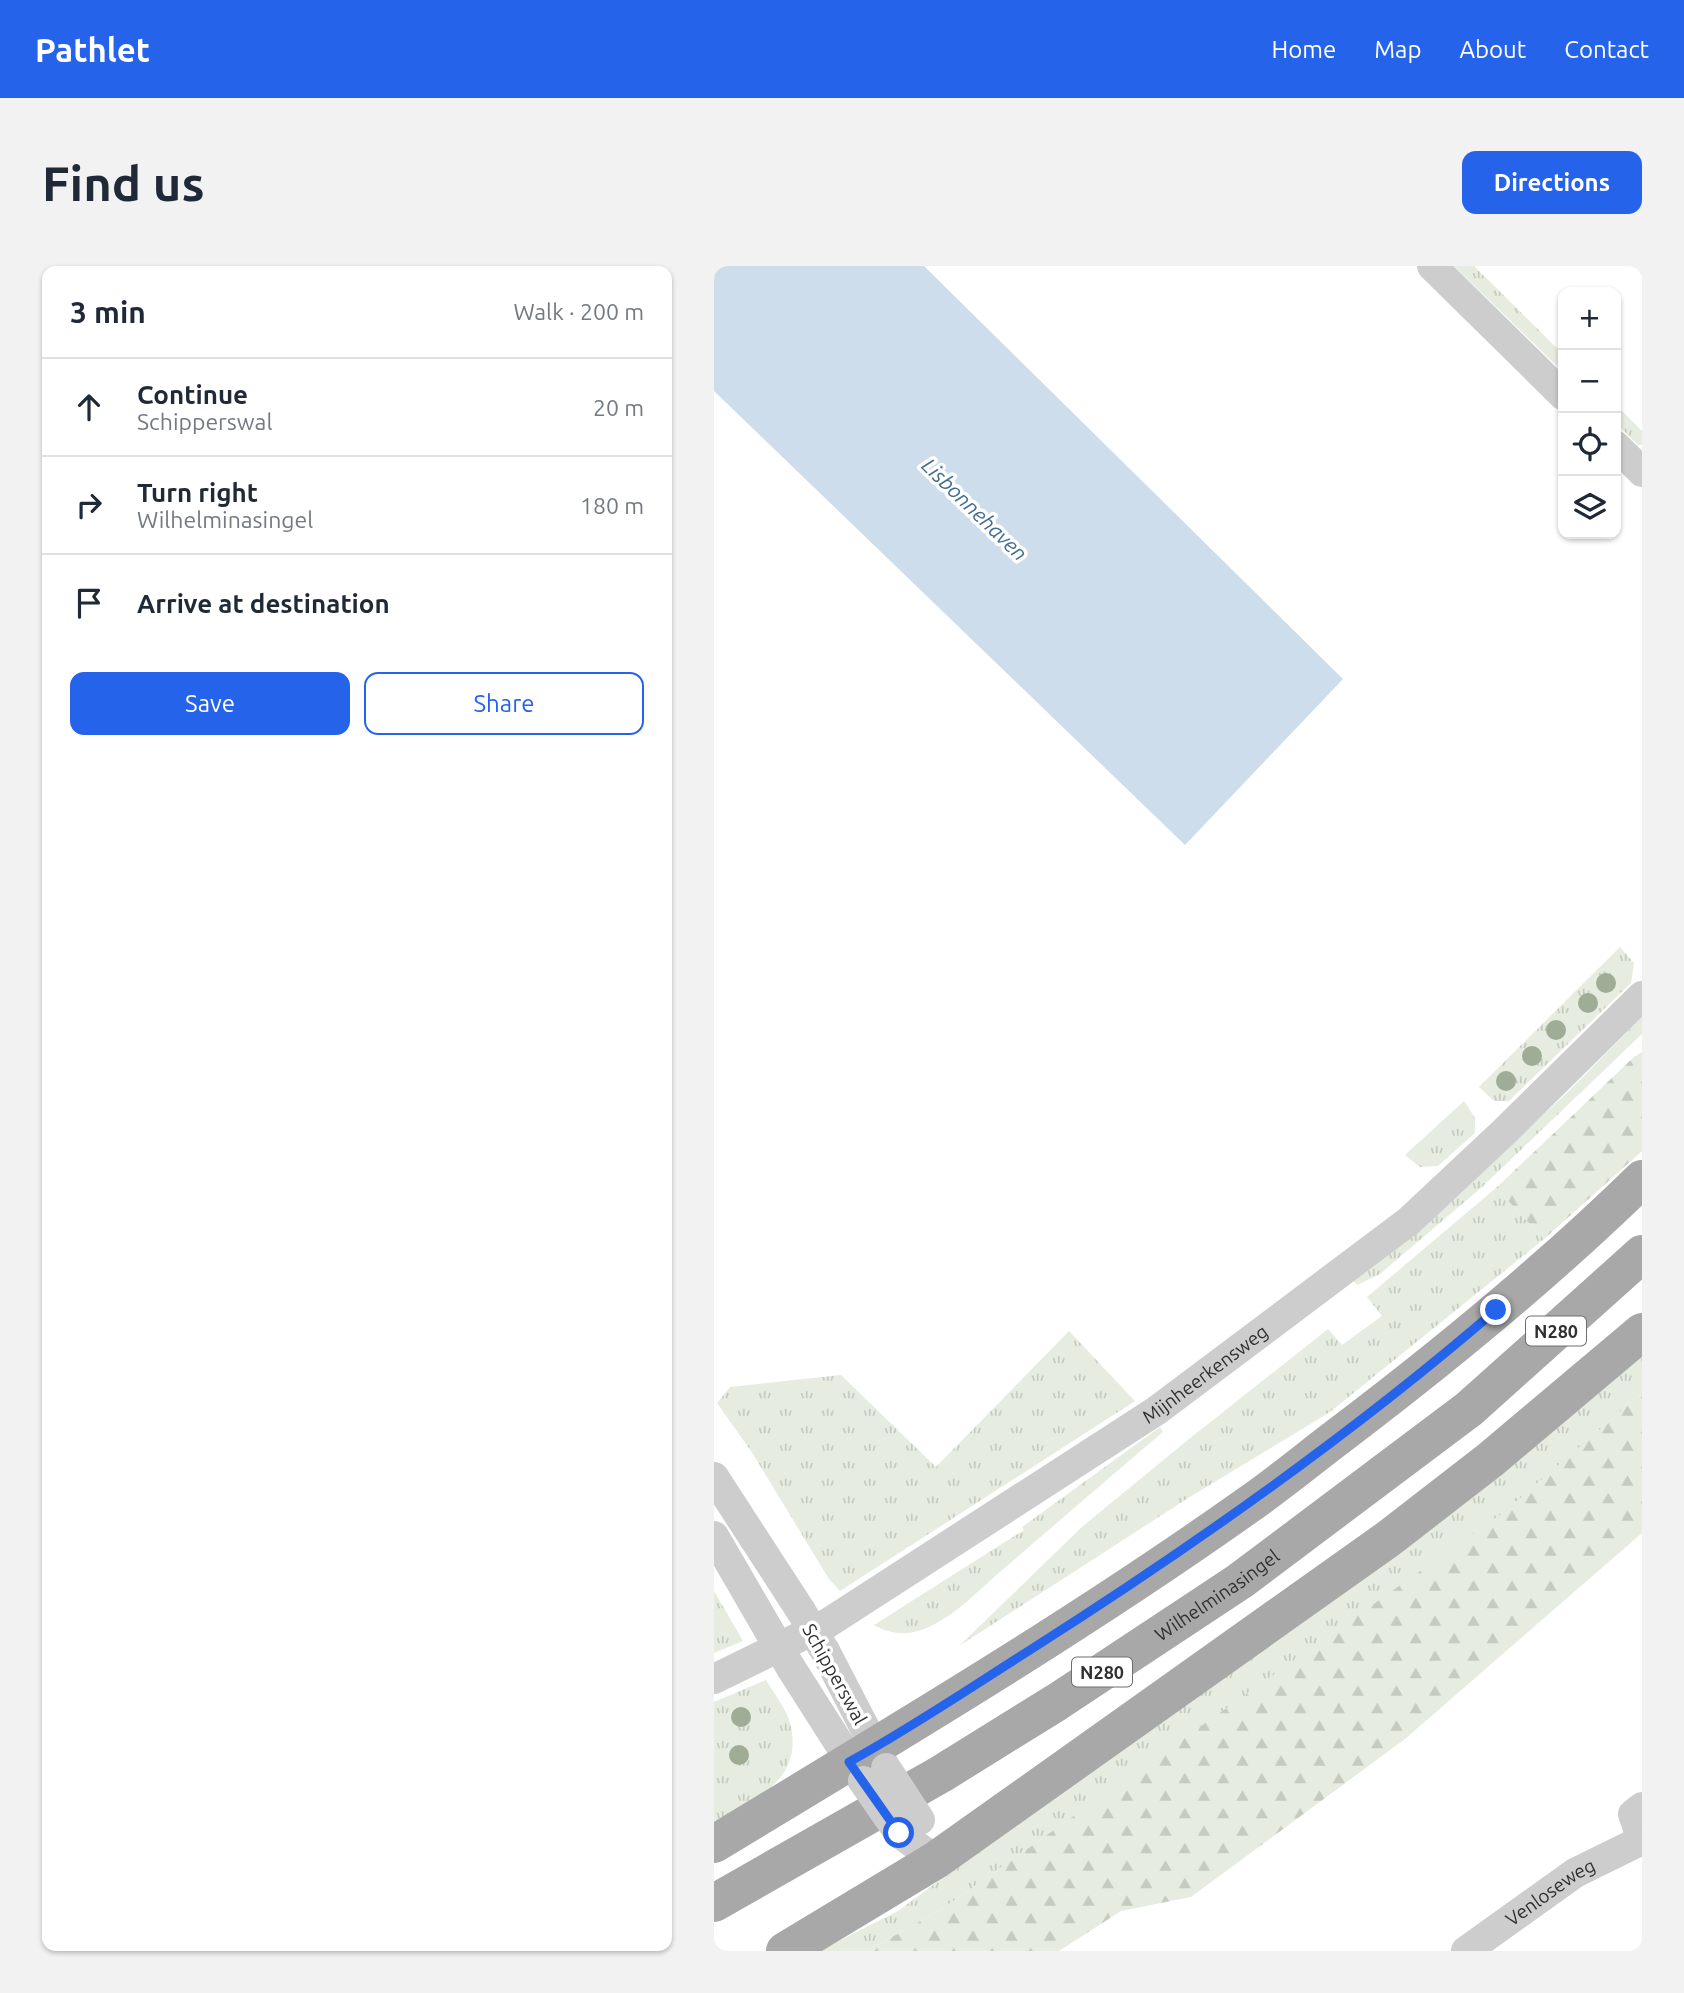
<!DOCTYPE html>
<html lang="en">
<head>
<meta charset="utf-8">
<style>
  body { margin:0; font-family:Ubuntu,sans-serif; background:#f2f2f3; color:#1f2937 }
  .controls { position:absolute; right:21px; top:21px; display:grid; overflow:hidden; border-radius:14px; box-shadow:0 2px 5px #0004 }
  .controls button { width:63px; height:63px; display:grid; place-items:center; padding:0; border:0; border-bottom:2px solid #e0e1e3; background:#fff; color:#1f2937; font:35px sans-serif }
  .stop { position:absolute; width:21px; height:21px; margin:-16px; border:5px solid #2563eb; border-radius:50%; background:#fff }
  .stop.end { background:#2563eb; border-color:#fff; box-shadow:0 2px 7px #0008 }
  .list { margin:0; padding:0; list-style:none }
  h2 { display:flex; justify-content:space-between; align-items:center; height:91px; margin:0; padding:0 28px; font-size:30px }
  h2 small { font-size:23px; font-weight:400; color:#747a83 }
  .list li { display:grid; grid-template-columns:46px 1fr auto; gap:21px; align-items:center; box-sizing:border-box; height:98px; padding:0 28px; border-top:2px solid #e0e1e3 }
  .list b { display:block; font-size:26px; white-space:nowrap }
  .list p { margin:0; font-size:23px; white-space:nowrap; color:#747a83 }
  .list em { font-size:23px; font-style:normal; color:#747a83 }
  .actions { display:flex; gap:14px; padding:21px 28px }
  .actions a { flex:1; padding:16px 0; border:2px solid #2563eb; border-radius:14px; text-align:center; font-size:24px; color:#2563eb }
  .actions .main { background:#2563eb; color:#fff }
  .icon { flex:none; width:38px; height:38px; fill:none; stroke:currentColor; stroke-width:2; stroke-linecap:round; stroke-linejoin:round }
  .map { position:relative; flex:none; width:928px; height:1685px; overflow:hidden; border-radius:14px }
  header { display:flex; align-items:center; gap:42px; box-sizing:border-box; height:98px; padding:0 35px; background:#2563eb; color:#fff }
  header strong { font-size:33px }
  nav { display:flex; gap:38px; margin-inline-start:auto; font-size:24px }
  .intro { display:flex; align-items:center; justify-content:space-between; box-sizing:border-box; height:168px; padding:0 42px }
  h1 { margin:0; font-size:49px }
  .button { padding:18px 32px; border-radius:14px; background:#2563eb; color:#fff; font-size:24px; font-weight:700 }
  main { display:flex; gap:42px; padding:0 42px }
  aside { flex:1; background:#fff; border-radius:14px; box-shadow:0 2px 5px #0004 }
  .map>svg:first-child { display:block }
  .grass { fill:url(#grass-tufts) }
  .forest { fill:url(#forest-firs) }
  .water { fill:#cdddeb }
  .lines { fill:none; stroke-linecap:round; stroke-linejoin:round }
  .minor { stroke:#cdcdcd; stroke-width:30 }
  .major { stroke:#a8a8a8; stroke-width:38 }
  .minor-bridge { stroke:#cdcdcd; stroke-width:30 }
  .tree { fill:#9fad96 }
  .route { stroke:#2563eb; stroke-width:9 }
  .labels { text-anchor:middle; dominant-baseline:central; stroke-width:7; stroke-linejoin:round; paint-order:stroke }
  .shield { fill:#fff; stroke:#6e6e6e; stroke-width:2 }
  .shield-label { font-size:18px; font-weight:bold; fill:#303030 }
  .street-label { font-size:19px; fill:#303030; stroke:#fff }
  .water-label { font-size:21px; font-style:italic; fill:#426d8f; stroke:#fff }
</style>
</head>
<body>
<header>
<strong>Pathlet</strong>
<nav><a>Home</a><a>Map</a><a>About</a><a>Contact</a></nav>
</header>
<div class="intro"><h1>Find us</h1><a class="button">Directions</a></div>
<main>
<aside>
<h2>3 min<small>Walk · 200 m</small></h2>
<ul class="list">
<li><svg class="icon" aria-label="ahead" viewBox="0 0 24 24"><path d="M12 20V5M6 11l6-6 6 6"/></svg><div><b>Continue</b><p>Schipperswal</p></div><em>20 m</em></li>
<li><svg class="icon" aria-label="right" viewBox="0 0 24 24"><path d="M7 20v-9h11M14 6l5 5-5 5"/></svg><div><b>Turn right</b><p>Wilhelminasingel</p></div><em>180 m</em></li>
<li><svg class="icon" aria-label="arrive" viewBox="0 0 24 24"><path d="M6 21V4h12l-3 4 3 4H6"/></svg><div><b>Arrive at destination</b></div></li>
</ul>
<div class="actions"><a class="main">Save</a><a>Share</a></div>
</aside>
<div class="map">
<svg width="928" height="1685" viewBox="0 0 928 1685">
  <defs>
    <pattern id="grass-tufts" width="24" height="20" patternUnits="userSpaceOnUse" patternTransform="scale(1.75)"><rect width="24" height="20" fill="#e6ecdf"/><path d="M3 7l-1-3M5 7V3M7 7l1-3M15 17l-1-3M17 17v-4M19 17l1-3" fill="none" stroke="#c6cbc0"/></pattern>
    <pattern id="forest-firs" width="22" height="20" patternUnits="userSpaceOnUse" patternTransform="scale(1.75)"><rect width="22" height="20" fill="#e6ecdf"/><path d="M5 1l3.5 6h-7zM16 11l3.5 6h-7z" fill="#c6cbc0"/></pattern>
  </defs>
  <rect width="100%" height="100%" fill="#fff"/>
  <g class="grass">
    <polygon points="740,0 760,0 849,88 849,106"/>
    <polygon points="902,139 928,165 928,179 924,179 902,157"/>
    <polygon points="906,681 920,697 917,717 795,835 780,835 765,821"/>
    <polygon points="928,751 928,768 768,921 666,1008 643,1019 639,1014 766,906 856,824"/>
    <polygon points="750,835 761,852 761,867 724,900 706,901 691,889"/>
    <polygon points="782,922 830,973 616,1146 471,1234 245,1380 369,1260 475,1173 614,1063 628,1079 668,1050 653,1031"/>
    <polygon points="355,1065 421,1135 126,1325 115,1313 39,1188 3,1137 16,1121 127,1109 222,1201"/>
    <polygon points="928,1082 928,1127 791,1246 228,1643 153,1685 105,1685 184,1645 817,1177"/>
    <path d="M446,1161L449,1166C394,1212 341,1259 287,1305C264,1325 239,1352 210,1363C192,1370 176,1368 160,1359L310,1264L308,1261Z"/>
    <polygon points="0,1325 29,1375 0,1387"/>
    <path d="M52,1414C60,1428 72,1442 76,1457C91,1513 40,1536 0,1555V1436Z"/>
  </g>
  <g class="forest">
    <polygon points="928,786 928,885 830,973 782,922 920,791"/>
    <polygon points="928,1127 928,1267 691,1473 477,1631 407,1645 345,1685 153,1685 228,1643 790,1246"/>
  </g>
  <polygon class="water" points="0,0 210,0 629,413 471,579 0,125"/>
  <g class="lines">
    <g class="minor">
      <polyline points="718,0 849,129"/>
      <polyline points="902,180 928,206"/>
      <polyline points="0,1211 87,1345"/>
      <polyline points="0,1270 54,1363"/>
      <polyline points="111,1385 170,1499"/>
      <polyline points="77,1402 147,1512"/>
      <path id="s1" d="M0,1413L114,1357L442,1145L695,955L790,866L928,730"/>
      <polyline points="185,1567 222,1594"/>
      <polyline points="928,1574 919,1548 928,1541"/>
      <path id="s2" d="M752,1685L861,1607L928,1574"/>
    </g>
    <g class="major">
      <path d="M0,1578C180,1469 362,1361 534,1239C567,1216 598,1190 630,1166C734,1087 835,1004 928,913"/>
      <path id="s3" d="M0,1637L227,1508L343,1436L526,1315L755,1143L928,988"/>
      <polyline points="71,1685 222,1594 674,1273 776,1194 928,1066"/>
    </g>
    <g class="minor-bridge">
      <polyline points="87,1345 111,1385"/>
      <polyline points="54,1363 77,1402"/>
      <polyline points="172,1502 206,1554"/>
      <polyline points="149,1515 185,1567"/>
    </g>
  </g>
  <g class="tree">
    <circle cx="892" cy="717" r="10"/>
    <circle cx="874" cy="737" r="10"/>
    <circle cx="842" cy="764" r="10"/>
    <circle cx="818" cy="790" r="10"/>
    <circle cx="792" cy="815" r="10"/>
    <circle cx="27" cy="1451" r="10"/>
    <circle cx="25" cy="1489" r="10"/>
  </g>
  <g class="lines">
    <path class="route" d="M185,1567L135,1496C197,1462 256,1422 316,1384C478,1281 636,1170 782,1044"/>
  </g>
  <g class="labels">
    <g class="shield">
      <rect x="812" y="1050.5" width="60" height="29" rx="5"/>
      <rect x="358" y="1391.5" width="60" height="29" rx="5"/>
    </g>
    <g class="shield-label">
      <text x="842" y="1065">N280</text>
      <text x="388" y="1406">N280</text>
    </g>
    <g class="street-label">
      <text stroke="none"><textPath href="#s1" startOffset="579">Mijnheerkensweg</textPath></text>
      <text stroke="none"><textPath href="#s3" startOffset="590">Wilhelminasingel</textPath></text>
      <text transform="translate(121 1408) rotate(61)">Schipperswal</text>
      <text stroke="none"><textPath href="#s2" startOffset="103">Venloseweg</textPath></text>
    </g>
    <g class="water-label">
      <text transform="translate(261 243) rotate(44)">Lisbonnehaven</text>
    </g>
  </g>
</svg>
<div class="controls">
<button>+</button>
<button>−</button>
<button><svg class="icon" aria-label="locate" viewBox="0 0 24 24"><circle cx="12" cy="12" r="6"/><path d="M12 2v4M12 18v4M2 12h4M18 12h4"/></svg></button>
<button><svg class="icon" aria-label="layers" viewBox="0 0 24 24"><path d="M12 4l9 5-9 5-9-5zM3 14l9 5 9-5"/></svg></button>
</div>
<div class="stop" style="left:185px;top:1567px"></div>
<div class="stop end" style="left:782px;top:1044px"></div>
</div>
</main>
</body>
</html>
